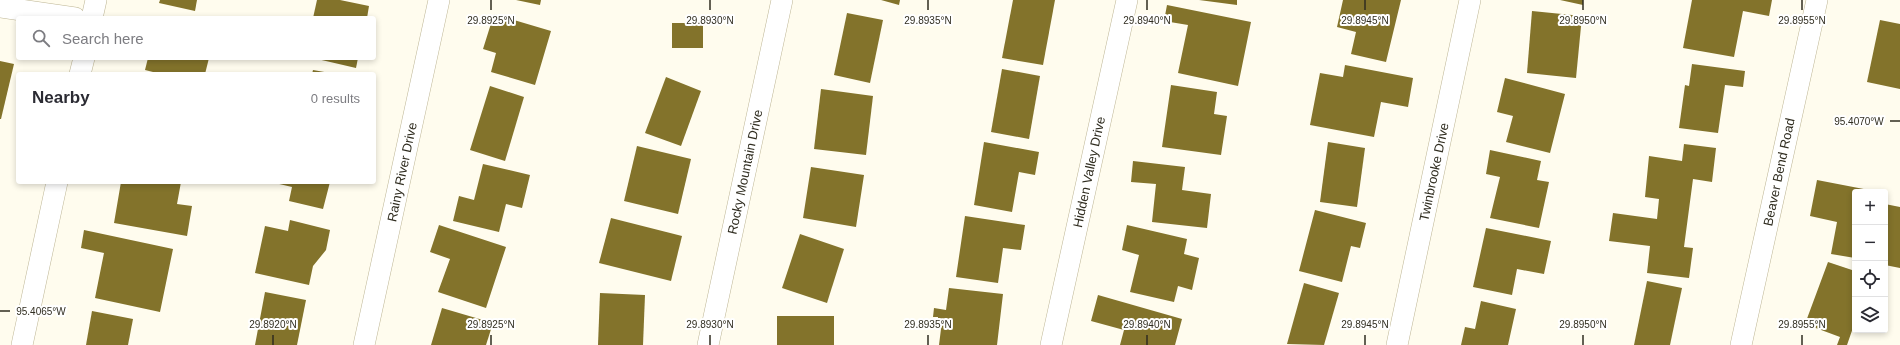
<!DOCTYPE html>
<html lang="en">
<head>
<meta charset="utf-8">
<style>
  body { margin:0; font-family:Helvetica,sans-serif; background:#f7f7f7; color:#2b2b33 }
  .controls { position:absolute; right:12px; bottom:12px; display:grid; overflow:hidden; border-radius:4px; box-shadow:0 2px 6px #0003 }
  .controls button { width:36px; height:36px; display:grid; place-items:center; padding:0; border:0; border-bottom:1px solid #e1e1e2; background:#fff; color:#2b2b33; font:20px sans-serif }
  .list { margin:0; padding:0; list-style:none }
  h2 { display:flex; justify-content:space-between; align-items:center; height:52px; margin:0; padding:0 16px; font-size:17px }
  h2 small { font-size:13px; font-weight:400; color:#7c7c81 }
  .icon { flex:none; width:22px; height:22px; fill:none; stroke:currentColor; stroke-width:2; stroke-linecap:round; stroke-linejoin:round }
  .map { position:relative; flex:none; width:1900px; height:345px; overflow:hidden }
  .search { position:absolute; background:#fff; box-shadow:0 2px 6px #0003; left:16px; top:16px; width:360px; height:44px; display:flex; align-items:center; gap:10px; box-sizing:border-box; padding:0 14px; border-radius:4px; color:#7c7c81; font-size:15px }
  .panel { position:absolute; background:#fff; box-shadow:0 2px 6px #0003; left:16px; top:72px; width:360px; height:112px; border-radius:4px }
  .map>svg:first-child { display:block }
  .building { fill:#83732b }
  .lines { fill:none; stroke-linecap:round; stroke-linejoin:round }
  .minor-casing { stroke:#bdb594; stroke-width:22 }
  .minor { stroke:#fff; stroke-width:21 }
  .ticks { fill:none; stroke:#302d20; stroke-width:1.5 }
  .labels { text-anchor:middle; dominant-baseline:central; stroke-width:4; stroke-linejoin:round; paint-order:stroke }
  .street-label { font-size:13px; fill:#302d20; stroke:#fff }
  .ticks-label { font-size:10px; text-anchor:middle; fill:#302d20; stroke:#fff; stroke-width:4; stroke-linejoin:round; paint-order:stroke }
</style>
</head>
<body>
<div class="map">
<svg width="1900" height="345" viewBox="0 0 1900 345">
  <rect width="100%" height="100%" fill="#fffcee"/>
  <g class="building">
    <polygon points="160,0 197,0 195,11 159,3"/>
    <polygon points="317,0 340,0 369,6 367,18 313,18"/>
    <polygon points="516,0 541,0 540,5"/>
    <polygon points="881,0 900,0 899,5"/>
    <polygon points="1013,0 1055,0 1043,65 1002,58"/>
    <polygon points="1199,0 1237,0 1237,5"/>
    <polygon points="1343,0 1401,0 1386,62 1351,54 1356,32 1337,27"/>
    <polygon points="1560,0 1583,0 1583,5"/>
    <polygon points="1692,0 1772,0 1769,16 1743,11 1734,57 1683,48"/>
    <polygon points="1167,5 1251,22 1238,86 1178,73 1188,25 1164,21"/>
    <polygon points="1532,11 1582,16 1576,78 1527,73"/>
    <polygon points="847,13 883,20 870,83 834,75"/>
    <polygon points="494,14 551,31 535,85 491,72 496,53 483,49"/>
    <polygon points="1880,20 1900,24 1900,89 1867,82"/>
    <rect x="672" y="23" width="31" height="25"/>
    <polygon points="148,58 209,58 205,74 161,74 145,70"/>
    <polygon points="313,58 358,58 356,68"/>
    <polygon points="0,61 14,64 1,119 0,119"/>
    <polygon points="1692,64 1745,71 1743,87 1725,85 1718,133 1679,128 1685,85 1689,86"/>
    <polygon points="1345,65 1413,78 1408,107 1381,102 1374,137 1310,125 1320,73 1343,77"/>
    <polygon points="1002,69 1040,76 1029,139 991,132"/>
    <polygon points="313,70 330,73 330,74 312,74"/>
    <polygon points="666,77 701,91 681,146 645,133"/>
    <polygon points="1505,78 1565,94 1550,153 1506,142 1513,116 1497,112"/>
    <polygon points="1171,85 1217,92 1214,114 1227,116 1221,155 1162,147"/>
    <polygon points="490,86 524,97 505,161 470,150"/>
    <polygon points="821,89 873,96 866,155 814,149"/>
    <polygon points="984,142 1039,152 1035,175 1019,172 1012,212 974,205"/>
    <polygon points="1328,142 1365,148 1357,207 1320,202"/>
    <polygon points="1684,144 1716,148 1712,182 1693,179 1684,247 1693,248 1689,278 1647,273 1650,246 1609,241 1613,213 1657,219 1659,199 1645,197 1649,156 1682,161"/>
    <polygon points="637,146 691,159 678,214 624,201"/>
    <polygon points="1490,150 1541,161 1537,180 1549,182 1539,228 1490,218 1500,177 1486,174"/>
    <polygon points="1133,161 1185,167 1182,190 1211,194 1207,228 1152,222 1156,184 1131,182"/>
    <polygon points="483,164 530,175 522,208 506,204 499,232 453,221 459,196 474,200"/>
    <polygon points="811,167 864,175 856,227 803,218"/>
    <polygon points="1817,180 1874,191 1855,192 1855,258 1831,254 1837,222 1810,216"/>
    <polygon points="121,182 181,182 177,204 192,206 187,236 114,223"/>
    <polygon points="330,182 323,209 289,201 292,187 275,183"/>
    <polygon points="1885,204 1900,207 1900,268 1885,265"/>
    <polygon points="1315,210 1366,223 1360,248 1351,246 1342,282 1299,271"/>
    <polygon points="965,216 1025,225 1021,250 1003,248 998,283 956,277"/>
    <polygon points="611,218 682,236 671,281 599,263"/>
    <polygon points="290,220 330,230 326,250 313,266 309,285 255,273 265,226 288,231"/>
    <polygon points="439,225 506,247 486,308 438,292 450,259 430,252"/>
    <polygon points="1127,225 1187,239 1184,254 1199,258 1192,290 1178,286 1174,302 1130,292 1139,255 1122,250"/>
    <polygon points="1486,228 1551,241 1544,274 1517,269 1512,295 1473,287"/>
    <polygon points="84,230 173,249 160,312 95,298 104,253 81,248"/>
    <polygon points="800,234 844,249 827,303 782,288"/>
    <polygon points="1828,262 1855,271 1855,322 1847,345 1837,345 1840,337 1805,324"/>
    <polygon points="1647,281 1682,288 1670,345 1634,345"/>
    <polygon points="1304,283 1339,293 1324,345 1287,344"/>
    <polygon points="949,288 1003,294 997,345 939,345 941,329 937,329 938,317 933,317 934,308 946,310"/>
    <polygon points="265,292 306,300 297,345 255,345"/>
    <polygon points="600,293 645,295 643,345 598,345"/>
    <polygon points="1098,295 1182,319 1175,345 1120,345 1124,330 1091,321"/>
    <polygon points="1481,301 1516,309 1508,345 1461,345 1465,327 1475,329"/>
    <polygon points="442,308 493,323 486,345 431,345"/>
    <polygon points="92,311 133,319 128,345 86,345"/>
    <rect x="777" y="316" width="57" height="29"/>
  </g>
  <g class="lines">
    <g class="minor-casing">
      <g id="minor">
        <polyline points="0,7 75,18"/>
        <polyline points="92,18 96,0"/>
        <polyline points="80,74 84,58"/>
        <polyline points="22,345 57,182"/>
        <polyline points="364,345 439,0"/>
        <polyline points="708,345 782,0"/>
        <polyline points="1051,345 1127,0"/>
        <polyline points="1397,345 1470,0"/>
        <polyline points="1741,345 1817,0"/>
      </g>
    </g>
    <use href="#minor" class="minor"/>
  </g>
  <path class="ticks" d="M491,0V10M710,0V10M928,0V10M1147,0V10M1365,0V10M1583,0V10M1802,0V10M1890,121H1900M0,311H10M273,335V345M491,335V345M710,335V345M928,335V345M1147,335V345M1365,335V345M1583,335V345M1802,335V345"/>
  <g class="labels">
    <g class="street-label">
      <text transform="translate(402 172) rotate(-78)">Rainy River Drive</text>
      <text transform="translate(745 172) rotate(-78)">Rocky Mountain Drive</text>
      <text transform="translate(1089 172) rotate(-78)">Hidden Valley Drive</text>
      <text transform="translate(1434 172) rotate(-78)">Twinbrooke Drive</text>
      <text transform="translate(1779 172) rotate(-78)">Beaver Bend Road</text>
    </g>
  </g>
  <g class="ticks-label">
    <text x="491" y="24">29.8925°N</text>
    <text x="710" y="24">29.8930°N</text>
    <text x="928" y="24">29.8935°N</text>
    <text x="1147" y="24">29.8940°N</text>
    <text x="1365" y="24">29.8945°N</text>
    <text x="1583" y="24">29.8950°N</text>
    <text x="1802" y="24">29.8955°N</text>
    <text x="1859" y="125">95.4070°W</text>
    <text x="41" y="315">95.4065°W</text>
    <text x="273" y="328">29.8920°N</text>
    <text x="491" y="328">29.8925°N</text>
    <text x="710" y="328">29.8930°N</text>
    <text x="928" y="328">29.8935°N</text>
    <text x="1147" y="328">29.8940°N</text>
    <text x="1365" y="328">29.8945°N</text>
    <text x="1583" y="328">29.8950°N</text>
    <text x="1802" y="328">29.8955°N</text>
  </g>
</svg>
<div class="controls">
<button>+</button>
<button>−</button>
<button><svg class="icon" aria-label="locate" viewBox="0 0 24 24"><circle cx="12" cy="12" r="6"/><path d="M12 2v4M12 18v4M2 12h4M18 12h4"/></svg></button>
<button><svg class="icon" aria-label="layers" viewBox="0 0 24 24"><path d="M12 4l9 5-9 5-9-5zM3 14l9 5 9-5"/></svg></button>
</div>
<div class="search"><svg class="icon" aria-label="search" viewBox="0 0 24 24"><circle cx="10" cy="10" r="6"/><path d="M15 15l6 6"/></svg>Search here</div>
<section class="panel">
<h2>Nearby<small>0 results</small></h2>
<ul class="list">
</ul>
</section>
</div>
</body>
</html>
